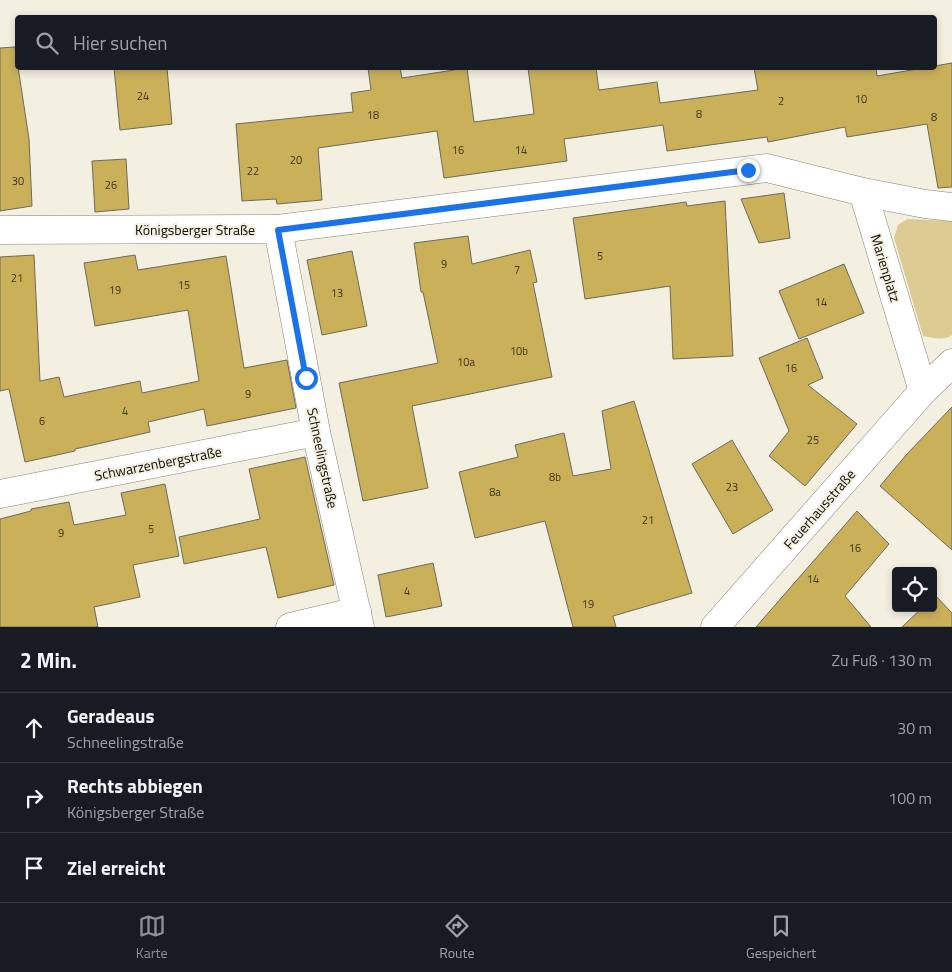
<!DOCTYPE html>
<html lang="de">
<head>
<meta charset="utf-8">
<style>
  body { margin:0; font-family:"Titillium Web",sans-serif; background:#20242c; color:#f1f3f6 }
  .controls { position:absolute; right:15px; bottom:15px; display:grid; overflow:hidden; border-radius:5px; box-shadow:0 2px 8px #0003 }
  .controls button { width:45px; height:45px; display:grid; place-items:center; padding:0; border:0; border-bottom:1px solid #363941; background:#171b24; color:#f1f3f6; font:25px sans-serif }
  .stop { position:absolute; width:15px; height:15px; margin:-11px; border:4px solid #1a73e8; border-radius:50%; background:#fff }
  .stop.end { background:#1a73e8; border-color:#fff; box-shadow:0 1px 5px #0008 }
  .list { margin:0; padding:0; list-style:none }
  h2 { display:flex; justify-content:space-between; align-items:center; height:65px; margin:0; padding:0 20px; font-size:21px }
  h2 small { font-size:16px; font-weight:400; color:#9ea1a6 }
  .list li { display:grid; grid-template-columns:32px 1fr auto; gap:15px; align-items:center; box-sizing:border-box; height:70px; padding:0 20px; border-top:1px solid #363941 }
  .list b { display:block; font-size:19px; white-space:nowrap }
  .list p { margin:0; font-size:16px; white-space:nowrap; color:#9ea1a6 }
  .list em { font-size:16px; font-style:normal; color:#9ea1a6 }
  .icon { flex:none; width:28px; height:28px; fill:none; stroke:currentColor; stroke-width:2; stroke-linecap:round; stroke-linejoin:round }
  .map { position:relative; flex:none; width:952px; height:627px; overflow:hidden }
  .search { position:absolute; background:#171b24; box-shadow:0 2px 8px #0003; left:15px; right:15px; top:15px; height:55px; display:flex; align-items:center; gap:12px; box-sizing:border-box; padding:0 18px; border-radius:5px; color:#9ea1a6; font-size:19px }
  .sheet { height:275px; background:#171b24 }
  nav { display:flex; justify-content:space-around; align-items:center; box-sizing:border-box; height:70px; border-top:1px solid #363941; background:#171b24; font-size:14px; color:#9ea1a6 }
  nav a { display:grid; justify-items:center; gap:2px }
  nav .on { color:#8c9099 }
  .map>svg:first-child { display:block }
  .green { fill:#dccb92 }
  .building { fill:#cab059; stroke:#6d6a5d }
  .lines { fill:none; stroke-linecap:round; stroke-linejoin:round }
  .minor-casing { stroke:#878376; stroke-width:29 }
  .minor { stroke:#fff; stroke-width:28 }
  .route { stroke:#1a73e8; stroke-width:6 }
  .labels { text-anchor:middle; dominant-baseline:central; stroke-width:4; stroke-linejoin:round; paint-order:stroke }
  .number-label { font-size:11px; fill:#3c351c }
  .street-label { font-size:14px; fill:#0d0c07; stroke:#f4f0e1 }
</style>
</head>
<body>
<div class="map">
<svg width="952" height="627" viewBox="0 0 952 627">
  <rect width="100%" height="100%" fill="#f4f0e1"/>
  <path class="green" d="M907,219L952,221V335C944,341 933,338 923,336L894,238L898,225Z"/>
  <g class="building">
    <polygon points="15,47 29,139 32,206 0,211 0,48"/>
    <polygon points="952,63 952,187 938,188 927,124 847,137 845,127 768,142 767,137 667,151 663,125 564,139 567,161 444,178 437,131 318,148 322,200 277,204 276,199 242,201 236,124 353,112 351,93 371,90 368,68 400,68 402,78 467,68 474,122 534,114 528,68 596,68 599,90 657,82 660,103 758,90 754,68 876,68 877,76"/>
    <polygon points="114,68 167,68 172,124 120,130"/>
    <polygon points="126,159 129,209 95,212 92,161"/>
    <polygon points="784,193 790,238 759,243 741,199"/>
    <polygon points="725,201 733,356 673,359 670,286 585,299 573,218 686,202 687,206"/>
    <polygon points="468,236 472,264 530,250 537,282 533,283 552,377 412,406 428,488 363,501 339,383 438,363 423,292 421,292 414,243"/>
    <polygon points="352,251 367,326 322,335 307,260"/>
    <polygon points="34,255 40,381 59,377 64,397 140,381 142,393 199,381 188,310 95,326 84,263 135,255 138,270 226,256 244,368 287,360 296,408 207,426 204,409 148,422 150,432 75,449 75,451 25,462 9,389 0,391 0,257"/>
    <polygon points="844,264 864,313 799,339 779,291"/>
    <polygon points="807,338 823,378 808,385 857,424 805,486 769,456 789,431 759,358"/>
    <polygon points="634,401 692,593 613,616 616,627 573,627 545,521 475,538 459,472 518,457 515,445 564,433 573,476 611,469 602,411"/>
    <polygon points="952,407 952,550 880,486 907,454"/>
    <polygon points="732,440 773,510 733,534 692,464"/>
    <polygon points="305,457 334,585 278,598 266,547 184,564 179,537 260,519 249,469"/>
    <polygon points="165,484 179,556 133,565 140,597 94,607 98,627 0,627 0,519 31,511 31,509 69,502 74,525 126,515 121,493"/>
    <polygon points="857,511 889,544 845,596 871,627 756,627"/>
    <polygon points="433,563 442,606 386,617 378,575"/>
    <polygon points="935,595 952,613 952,627 902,627 922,608 933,608 933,597"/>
  </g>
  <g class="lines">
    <g class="minor-casing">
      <g id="minor">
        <polyline points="863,192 923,391"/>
        <polyline points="278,229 316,432 360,627"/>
        <polyline points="0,230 278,229 767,168 863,192 925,204 952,207"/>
        <polyline points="0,494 316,432"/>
        <polyline points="290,627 357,611"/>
        <polyline points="715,627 923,391 952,363"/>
      </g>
    </g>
    <use href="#minor" class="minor"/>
  </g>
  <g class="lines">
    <polyline class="route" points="306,378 278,230 748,170"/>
  </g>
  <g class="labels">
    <g class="number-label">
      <text x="143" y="96">24</text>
      <text x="861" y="99">10</text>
      <text x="781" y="101">2</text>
      <text x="699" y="114">8</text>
      <text x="373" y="115">18</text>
      <text x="934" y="117">8</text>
      <text x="458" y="150">16</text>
      <text x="521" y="150">14</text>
      <text x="296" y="160">20</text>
      <text x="253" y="171">22</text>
      <text x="18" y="181">30</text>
      <text x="111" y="185">26</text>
      <text x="600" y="256">5</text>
      <text x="444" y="264">9</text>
      <text x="517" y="270">7</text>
      <text x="17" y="278">21</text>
      <text x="184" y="285">15</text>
      <text x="115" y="290">19</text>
      <text x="337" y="293">13</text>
      <text x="821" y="302">14</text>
      <text x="519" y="351">10b</text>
      <text x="466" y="362">10a</text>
      <text x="791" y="368">16</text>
      <text x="248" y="394">9</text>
      <text x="125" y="411">4</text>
      <text x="42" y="421">6</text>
      <text x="813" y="440">25</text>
      <text x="555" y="477">8b</text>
      <text x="732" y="487">23</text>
      <text x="495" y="492">8a</text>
      <text x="648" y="520">21</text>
      <text x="151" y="529">5</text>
      <text x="61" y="533">9</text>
      <text x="855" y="548">16</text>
      <text x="813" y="579">14</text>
      <text x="407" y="591">4</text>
      <text x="588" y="604">19</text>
    </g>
    <g class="street-label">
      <text x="195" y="229">Königsberger Straße</text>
      <text transform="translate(886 268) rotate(73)">Marienplatz</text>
      <text transform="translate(323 458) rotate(78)">Schneelingstraße</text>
      <text transform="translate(158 463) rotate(-11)">Schwarzenbergstraße</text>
      <text transform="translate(819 509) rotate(-49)">Feuerhausstraße</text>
    </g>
  </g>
</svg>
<div class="controls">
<button><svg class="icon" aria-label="locate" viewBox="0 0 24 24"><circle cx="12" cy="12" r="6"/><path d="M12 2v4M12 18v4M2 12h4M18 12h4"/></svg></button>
</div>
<div class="stop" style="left:306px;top:378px"></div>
<div class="stop end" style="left:748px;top:170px"></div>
<div class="search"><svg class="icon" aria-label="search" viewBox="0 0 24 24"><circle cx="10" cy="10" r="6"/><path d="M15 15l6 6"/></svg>Hier suchen</div>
</div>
<section class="sheet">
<h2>2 Min.<small>Zu Fuß · 130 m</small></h2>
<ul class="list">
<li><svg class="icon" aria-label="ahead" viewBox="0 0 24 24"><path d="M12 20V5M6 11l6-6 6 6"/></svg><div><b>Geradeaus</b><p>Schneelingstraße</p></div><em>30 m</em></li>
<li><svg class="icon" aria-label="right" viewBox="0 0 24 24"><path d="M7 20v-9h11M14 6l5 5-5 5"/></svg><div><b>Rechts abbiegen</b><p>Königsberger Straße</p></div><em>100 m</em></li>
<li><svg class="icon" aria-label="arrive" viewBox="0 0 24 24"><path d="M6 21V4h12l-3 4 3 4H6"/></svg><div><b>Ziel erreicht</b></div></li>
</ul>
</section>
<nav>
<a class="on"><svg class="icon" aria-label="map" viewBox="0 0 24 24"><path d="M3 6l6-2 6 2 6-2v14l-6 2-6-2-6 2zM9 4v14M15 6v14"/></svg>Karte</a>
<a><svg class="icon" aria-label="directions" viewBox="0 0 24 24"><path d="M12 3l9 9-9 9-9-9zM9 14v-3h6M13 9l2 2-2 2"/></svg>Route</a>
<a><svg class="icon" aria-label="saved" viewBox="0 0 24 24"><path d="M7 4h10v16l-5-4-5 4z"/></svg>Gespeichert</a>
</nav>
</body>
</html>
